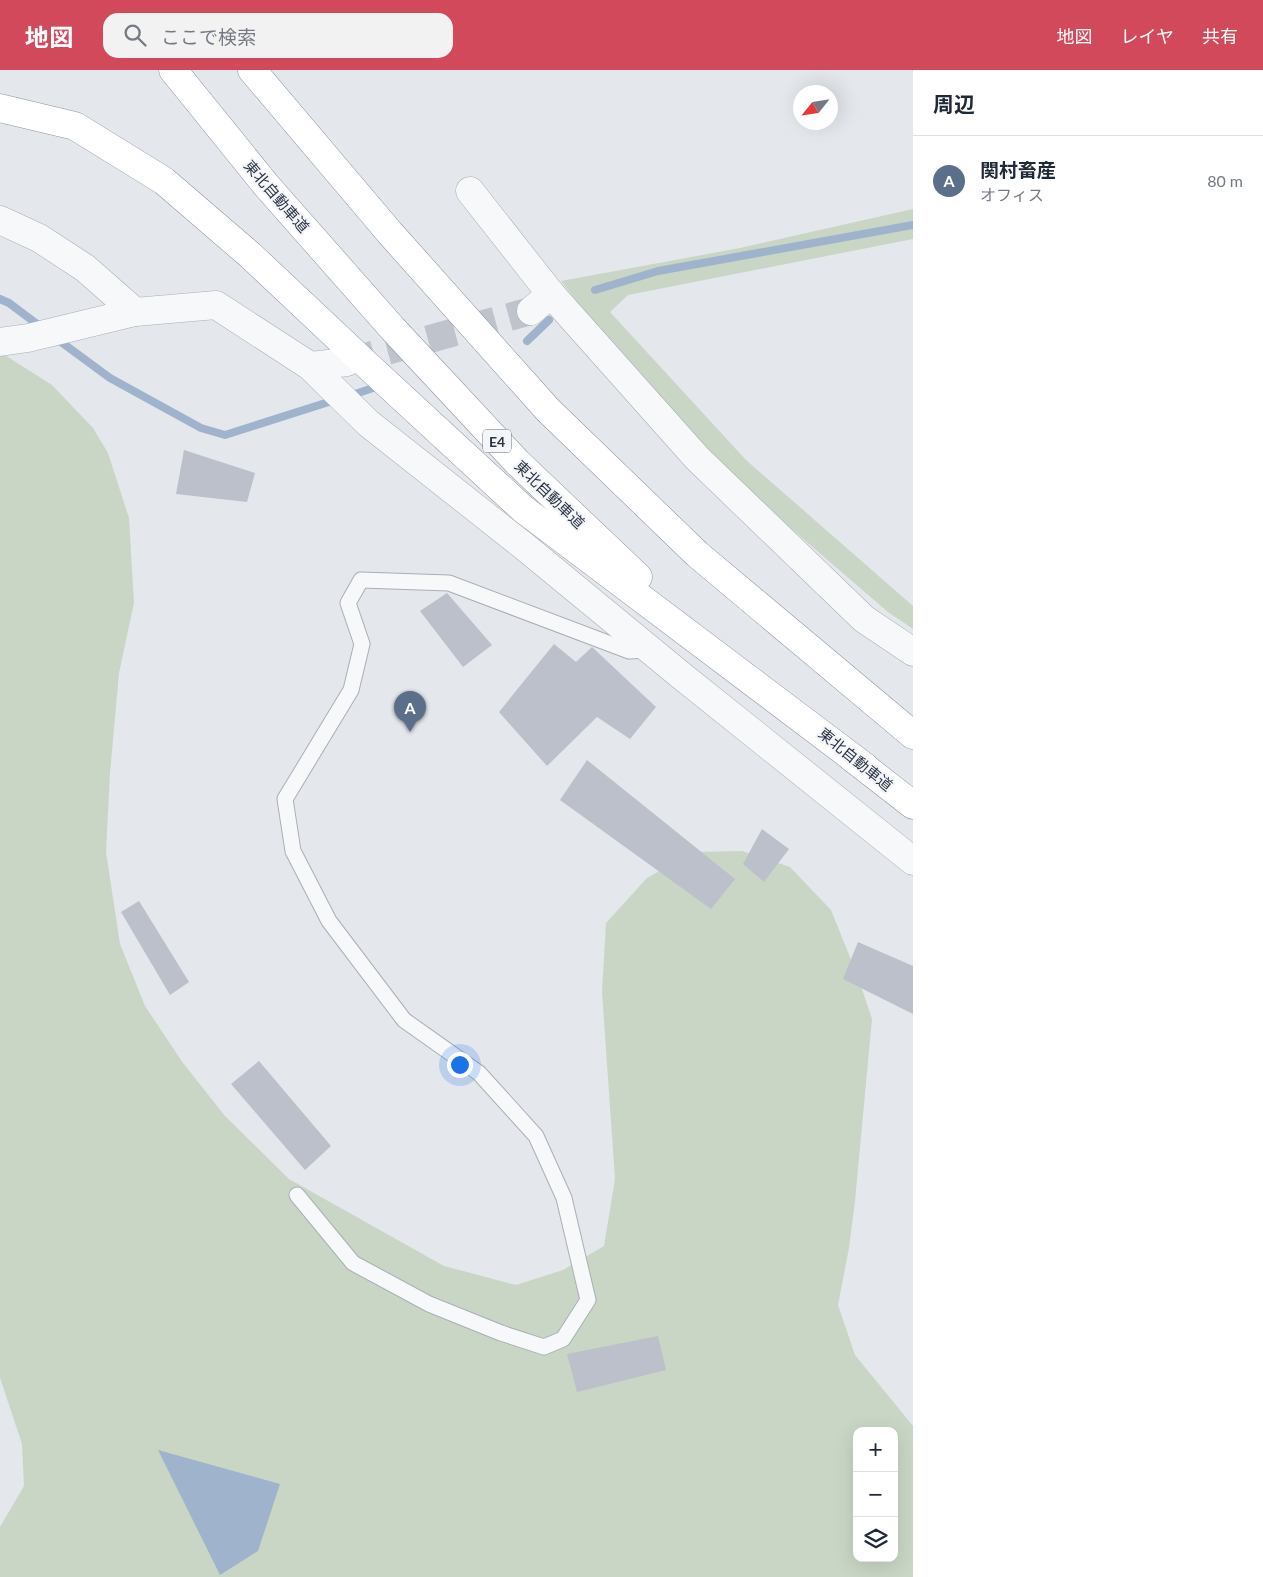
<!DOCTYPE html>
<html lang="ja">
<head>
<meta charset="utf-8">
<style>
  body { margin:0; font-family:Lato,"Noto Sans JP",sans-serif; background:#f2f2f3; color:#1f2937 }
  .controls { position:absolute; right:15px; bottom:15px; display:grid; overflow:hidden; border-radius:10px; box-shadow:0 5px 20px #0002 }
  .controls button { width:45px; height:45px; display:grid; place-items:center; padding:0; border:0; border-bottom:1px solid #e0e1e3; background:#fff; color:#1f2937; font:25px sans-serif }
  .compass { position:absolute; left:793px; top:15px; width:45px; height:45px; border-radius:50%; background:#fff; box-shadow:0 5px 20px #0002; rotate:240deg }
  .you { position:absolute; left:459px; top:994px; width:18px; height:18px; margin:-12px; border:4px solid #fff; border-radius:50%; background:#1a73e8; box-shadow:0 0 0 8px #1a73e833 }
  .badge { display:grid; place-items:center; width:32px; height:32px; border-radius:50%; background:#d1495b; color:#fff; font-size:16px; font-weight:700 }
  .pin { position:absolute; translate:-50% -41px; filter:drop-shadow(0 1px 2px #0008) }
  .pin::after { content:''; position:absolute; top:26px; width:18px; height:15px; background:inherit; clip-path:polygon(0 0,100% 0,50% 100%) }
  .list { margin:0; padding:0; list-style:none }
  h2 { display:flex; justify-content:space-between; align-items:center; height:65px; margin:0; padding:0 20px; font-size:21px }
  h2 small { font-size:16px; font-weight:400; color:#747a83 }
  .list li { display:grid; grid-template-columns:32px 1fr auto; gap:15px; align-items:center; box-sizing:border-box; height:90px; padding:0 20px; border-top:1px solid #e0e1e3 }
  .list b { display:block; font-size:19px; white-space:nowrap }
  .list p { margin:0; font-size:16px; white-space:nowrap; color:#747a83 }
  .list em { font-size:16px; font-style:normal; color:#747a83 }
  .icon { flex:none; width:28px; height:28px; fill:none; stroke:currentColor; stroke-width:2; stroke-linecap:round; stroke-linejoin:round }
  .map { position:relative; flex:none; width:913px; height:1507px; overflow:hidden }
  header { display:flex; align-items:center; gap:30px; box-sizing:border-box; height:70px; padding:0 25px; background:#d1495b; color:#fff }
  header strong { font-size:24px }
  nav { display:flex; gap:28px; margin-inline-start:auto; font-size:18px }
  .search { width:350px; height:45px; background:#f2f2f3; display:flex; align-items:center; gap:12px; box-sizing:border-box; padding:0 18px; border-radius:15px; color:#747a83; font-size:19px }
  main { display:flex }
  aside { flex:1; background:#fff }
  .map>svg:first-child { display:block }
  .green { fill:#c9d6c5; fill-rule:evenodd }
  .water { fill:#9fb4cc }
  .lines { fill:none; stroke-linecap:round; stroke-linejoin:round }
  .stream { stroke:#9fb4cc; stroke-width:8 }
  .building { fill:#bbc0ca }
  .minor-tunnel { stroke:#bfc3cb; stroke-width:28; stroke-dasharray:28 14; stroke-linecap:butt }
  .service-casing { stroke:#a9aeb7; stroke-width:17 }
  .minor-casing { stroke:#a9aeb7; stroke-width:29 }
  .motorway-casing { stroke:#8b94a3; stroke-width:29 }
  .service { stroke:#f7f8fa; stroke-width:15 }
  .minor { stroke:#f7f8fa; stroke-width:28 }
  .motorway { stroke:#fff; stroke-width:28 }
  .labels { text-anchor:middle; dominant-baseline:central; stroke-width:4.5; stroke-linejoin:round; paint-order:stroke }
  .shield { fill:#f4f6f9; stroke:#676e7b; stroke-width:1 }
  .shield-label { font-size:14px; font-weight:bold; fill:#2b3445 }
  .street-label { font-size:15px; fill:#2b3445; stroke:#f4f6f9 }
</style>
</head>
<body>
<header>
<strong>地図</strong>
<div class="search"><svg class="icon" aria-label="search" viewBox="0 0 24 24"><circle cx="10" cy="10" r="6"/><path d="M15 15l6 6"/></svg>ここで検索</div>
<nav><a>地図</a><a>レイヤ</a><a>共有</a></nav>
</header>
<main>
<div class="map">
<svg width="913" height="1507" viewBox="0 0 913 1507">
  <rect width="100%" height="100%" fill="#e4e7ec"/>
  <g class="green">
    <polygon points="913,139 913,169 628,225 610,242 746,390 913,536 913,559 888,542 751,424 631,302 561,211 740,178"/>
    <path d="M0,282L52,315L93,358L108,383L129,448L134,533L119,603L110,703L106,782L120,874L145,936L183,993L225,1046L289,1109L444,1196L516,1215L563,1200L604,1176L615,1109L602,922L606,853L647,808L692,782L742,781L790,797L831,840L858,907L872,949L855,1131L849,1178L838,1235L855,1285L913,1356V1507H0V1457L24,1416L22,1374L0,1308ZM857,1361H894V1488H857Z"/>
  </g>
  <polygon class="water" points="158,1380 280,1414 258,1481 220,1505"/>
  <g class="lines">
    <g class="stream">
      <polyline points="595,220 658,201 913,155"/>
      <polyline points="0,229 9,233 41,257"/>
      <polyline points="57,269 110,308 201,358 225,365 335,330"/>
      <polyline points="527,271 549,250"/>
      <polyline points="349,326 373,318"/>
    </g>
  </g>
  <g class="building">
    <polygon points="184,380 255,403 247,432 176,424"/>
    <polygon points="447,523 492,575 463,597 420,541"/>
    <polygon points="554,574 576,592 592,577 656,637 630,669 597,647 547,696 499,642"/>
    <polygon points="587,690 735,809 711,839 560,730"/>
    <polygon points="762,759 789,779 764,812 743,794"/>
    <polygon points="139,831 189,912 170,925 121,842"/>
    <polygon points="858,872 913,896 913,944 843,909"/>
    <polygon points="259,991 331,1076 305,1100 231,1014"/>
    <polygon points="658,1266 666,1300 577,1322 567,1284"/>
  </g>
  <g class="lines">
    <polyline class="minor-tunnel" points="347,292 531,241"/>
    <g class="service-casing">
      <polyline id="service" points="297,1125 353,1193 429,1234 501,1263 544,1277 563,1269 588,1230 564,1128 536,1066 479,1003 404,950 329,851 293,781 285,729 351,620 362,574 348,533 361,510 449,513 629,581 650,580"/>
    </g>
    <g class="minor-casing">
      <g id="minor">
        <polyline points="470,121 551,224 697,388 864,549 913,582"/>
        <polyline points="0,150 39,168 85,198 135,242"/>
        <polyline points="531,241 551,224"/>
        <polyline points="0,272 28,268 135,242 216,235 310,296 368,353 525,477 683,607 913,791"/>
        <polyline points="310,296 347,292"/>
      </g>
    </g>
    <g class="motorway-casing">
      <g id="motorway">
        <polyline points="173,0 266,115 393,259 517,392 638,507"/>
        <polyline points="252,0 390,163 548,340 697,484 913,665"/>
        <polyline points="0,38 75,56 164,111 250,185 367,295 523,439 865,697"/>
        <polyline points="850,686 913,735"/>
      </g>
    </g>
    <use href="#service" class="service"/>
    <use href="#minor" class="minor"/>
    <use href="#motorway" class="motorway"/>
  </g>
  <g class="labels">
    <rect class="shield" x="483" y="359.5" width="28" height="23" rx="4"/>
    <g class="shield-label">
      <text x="497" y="371">E4</text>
    </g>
    <g class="street-label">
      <text transform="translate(277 126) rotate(49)">東北自動車道</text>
      <text transform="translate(550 424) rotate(44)">東北自動車道</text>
      <text transform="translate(856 689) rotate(39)">東北自動車道</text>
    </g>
  </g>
</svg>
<div class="controls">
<button>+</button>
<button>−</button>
<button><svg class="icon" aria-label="layers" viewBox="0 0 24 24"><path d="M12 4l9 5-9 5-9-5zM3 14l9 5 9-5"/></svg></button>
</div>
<svg class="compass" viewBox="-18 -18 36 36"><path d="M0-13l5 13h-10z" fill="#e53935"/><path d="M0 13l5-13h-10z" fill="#747a83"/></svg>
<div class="you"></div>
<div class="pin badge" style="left:410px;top:662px;background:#5c6f8a">A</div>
</div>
<aside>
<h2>周辺<small></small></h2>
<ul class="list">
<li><span class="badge" style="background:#5c6f8a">A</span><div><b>関村畜産</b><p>オフィス</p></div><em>80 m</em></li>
</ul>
</aside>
</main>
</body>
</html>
